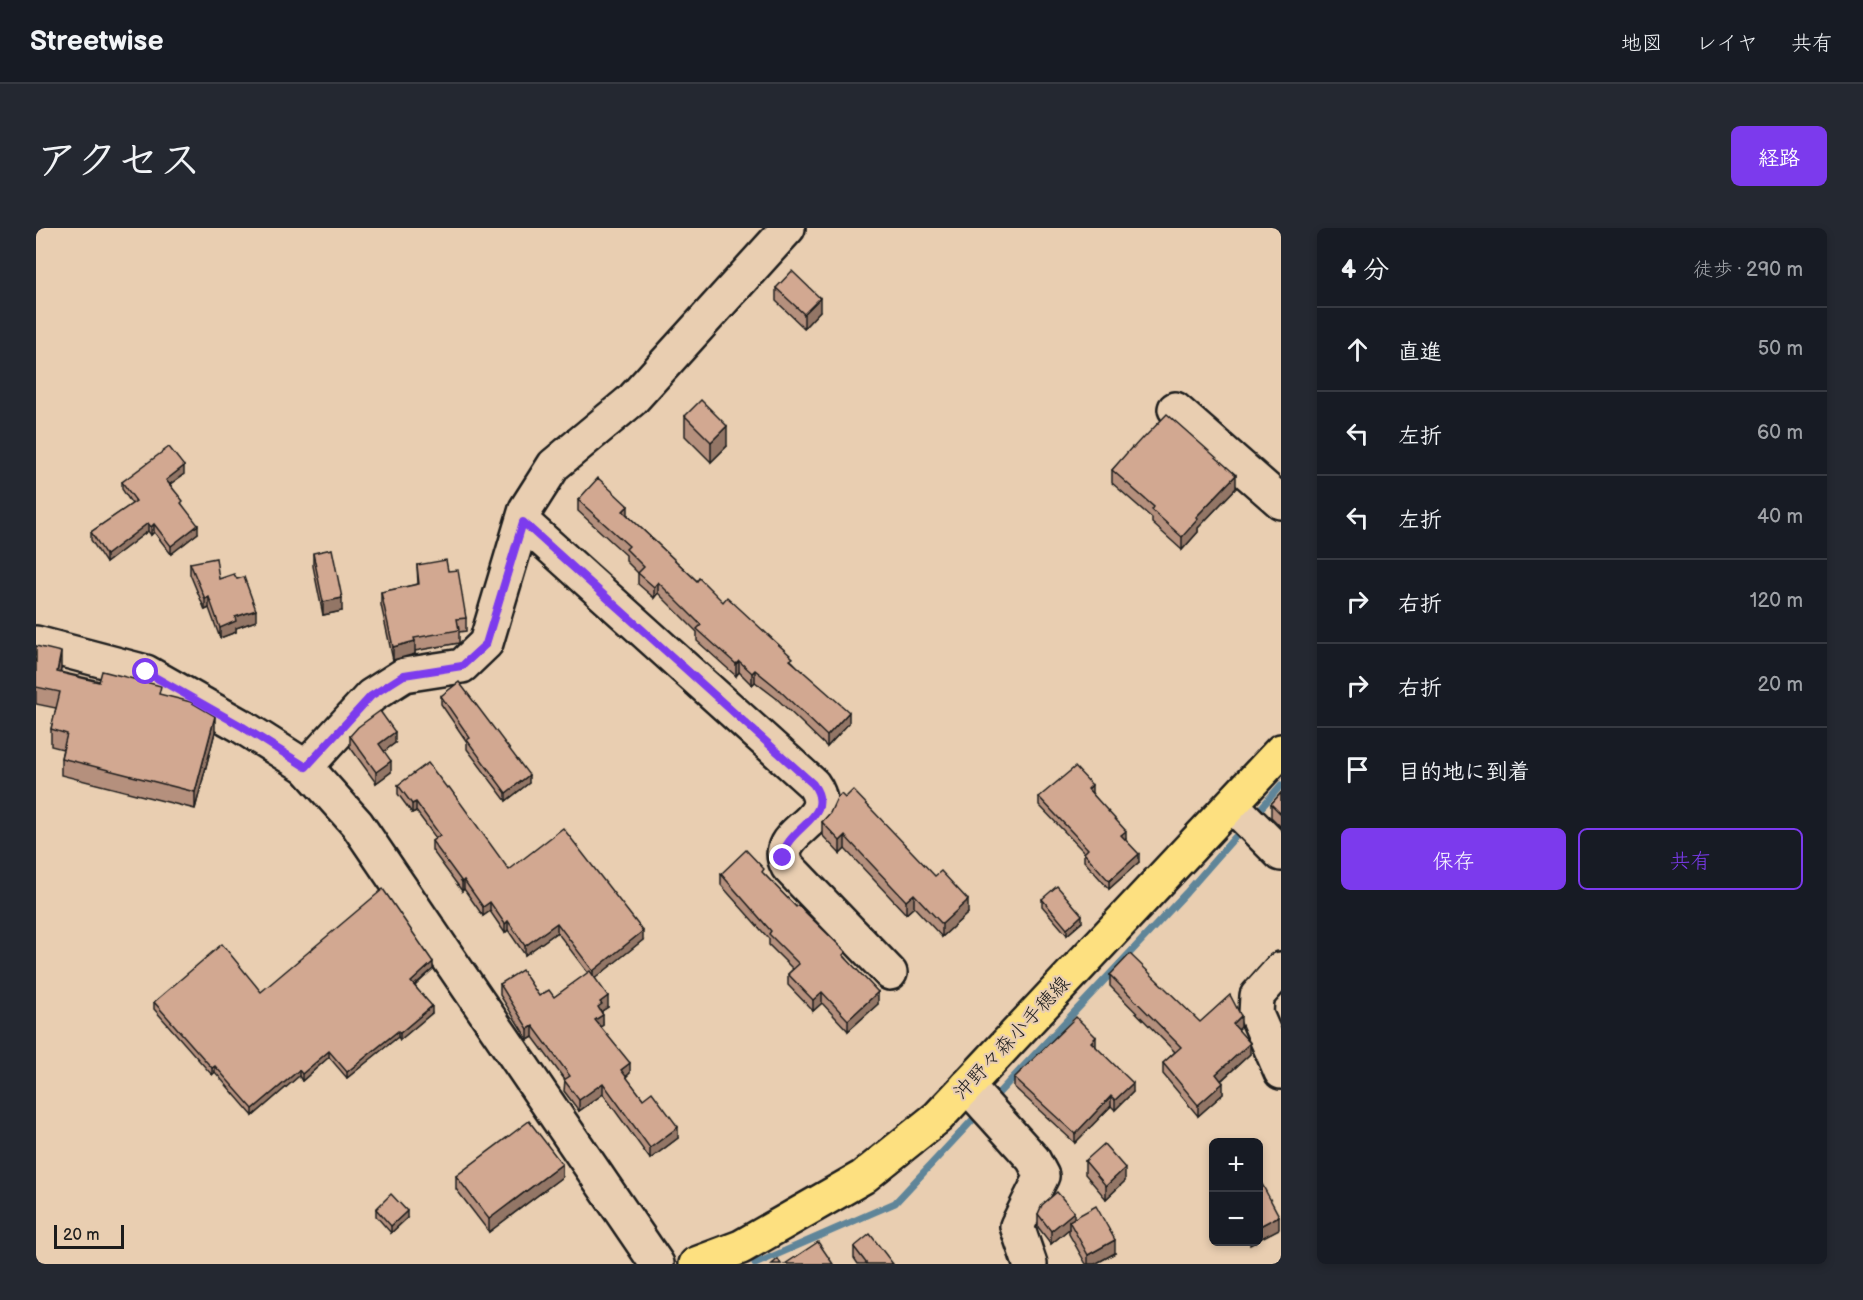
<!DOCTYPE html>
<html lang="ja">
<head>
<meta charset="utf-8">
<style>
  body { margin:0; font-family:"Balsamiq Sans","Klee One",sans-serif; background:#242831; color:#f1f3f6 }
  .controls { position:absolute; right:18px; bottom:18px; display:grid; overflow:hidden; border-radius:9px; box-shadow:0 3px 9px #0003 }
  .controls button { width:54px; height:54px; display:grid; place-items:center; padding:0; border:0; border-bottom:2px solid #363941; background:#171b24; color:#f1f3f6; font:30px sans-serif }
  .scale { position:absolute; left:18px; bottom:15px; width:70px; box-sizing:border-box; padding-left:6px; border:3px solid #1c1c1c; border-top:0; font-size:16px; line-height:21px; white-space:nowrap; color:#1c1c1c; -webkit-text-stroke:4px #e9ceb1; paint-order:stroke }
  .stop { position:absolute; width:18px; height:18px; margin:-14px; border:4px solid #7c3aed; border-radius:50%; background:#fff }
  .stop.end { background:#7c3aed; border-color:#fff; box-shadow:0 2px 6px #0008 }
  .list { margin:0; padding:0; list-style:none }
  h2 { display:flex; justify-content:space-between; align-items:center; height:78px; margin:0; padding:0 24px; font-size:26px }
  h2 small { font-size:20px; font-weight:400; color:#9ea1a6 }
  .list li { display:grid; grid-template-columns:39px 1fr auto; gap:18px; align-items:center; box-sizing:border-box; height:84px; padding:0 24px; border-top:2px solid #363941 }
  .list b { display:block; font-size:22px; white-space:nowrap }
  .list em { font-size:20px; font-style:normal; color:#9ea1a6 }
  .actions { display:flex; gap:12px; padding:18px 24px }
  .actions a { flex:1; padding:14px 0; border:2px solid #7c3aed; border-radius:9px; text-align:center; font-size:21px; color:#7c3aed }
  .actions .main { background:#7c3aed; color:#fff }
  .icon { flex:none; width:33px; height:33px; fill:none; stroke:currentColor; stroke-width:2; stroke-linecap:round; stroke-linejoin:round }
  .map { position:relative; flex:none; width:1245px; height:1036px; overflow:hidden; border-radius:9px }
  header { display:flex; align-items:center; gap:36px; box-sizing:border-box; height:84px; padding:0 30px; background:#171b24; border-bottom:2px solid #363941 }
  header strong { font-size:28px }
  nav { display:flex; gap:33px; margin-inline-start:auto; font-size:21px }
  .intro { display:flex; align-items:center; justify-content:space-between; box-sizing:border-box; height:144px; padding:0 36px }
  h1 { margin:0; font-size:42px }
  .button { padding:15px 27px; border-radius:9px; background:#7c3aed; color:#fff; font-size:21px; font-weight:700 }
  main { display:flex; gap:36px; padding:0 36px }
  aside { flex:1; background:#171b24; border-radius:9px; box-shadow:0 3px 9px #0003 }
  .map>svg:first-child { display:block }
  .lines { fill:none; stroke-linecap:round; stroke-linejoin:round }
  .stream { stroke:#5f8599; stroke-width:7 }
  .minor-casing { stroke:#1c1c1c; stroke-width:38 }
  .major-casing { stroke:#1c1c1c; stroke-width:38 }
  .minor { stroke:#e9ceb1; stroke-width:33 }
  .major { stroke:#fde080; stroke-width:33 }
  .wall { fill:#b5907d; stroke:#1c1c1c; stroke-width:1.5 }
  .shaded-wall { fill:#937666; stroke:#1c1c1c; stroke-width:1.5 }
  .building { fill:#d2a891; stroke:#1c1c1c; stroke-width:1.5 }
  .route { stroke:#7c3aed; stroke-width:8 }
  .labels { text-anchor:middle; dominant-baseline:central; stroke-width:4.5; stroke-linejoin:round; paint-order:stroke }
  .street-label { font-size:20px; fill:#1c1c1c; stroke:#e9ceb1 }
</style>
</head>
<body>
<header>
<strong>Streetwise</strong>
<nav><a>地図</a><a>レイヤ</a><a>共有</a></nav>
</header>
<div class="intro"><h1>アクセス</h1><a class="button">経路</a></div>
<main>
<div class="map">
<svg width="1245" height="1036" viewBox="0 0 1245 1036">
  <rect width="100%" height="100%" fill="#e9ceb1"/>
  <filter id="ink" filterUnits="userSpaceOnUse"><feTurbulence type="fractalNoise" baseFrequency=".0167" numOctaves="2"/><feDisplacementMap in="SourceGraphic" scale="12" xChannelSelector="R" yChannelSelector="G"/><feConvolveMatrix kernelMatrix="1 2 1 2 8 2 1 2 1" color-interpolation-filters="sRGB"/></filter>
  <g filter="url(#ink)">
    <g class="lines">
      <g class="stream">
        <polyline points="1218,588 1245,557"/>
        <polyline points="956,872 1150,665 1207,600"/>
        <polyline points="719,1036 859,975 944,884"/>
      </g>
      <g class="minor-casing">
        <g id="minor">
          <polyline points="1139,181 1245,274"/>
          <path d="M487,294L777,556C806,596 731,601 752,639L854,745"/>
          <polyline points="0,415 110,444 207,499 270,539 321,596 621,1036"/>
          <polyline points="270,539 335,468 368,447 426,438 450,415 490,281 518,237 596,172 752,0"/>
          <polyline points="1196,577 1245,626"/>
          <polyline points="1245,741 1221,768 1220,786 1245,844"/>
          <polyline points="931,858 997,931 1006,948 981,998 994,1036"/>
        </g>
      </g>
      <g class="major-casing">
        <polyline id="major" points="660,1036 705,1019 827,949 902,889 1245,523"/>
      </g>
      <use href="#minor" class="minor"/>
      <use href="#major" class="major"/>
    </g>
    <g class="wall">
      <polygon points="740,60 784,83 768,100 740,73"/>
      <polygon points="649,188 691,218 675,234 649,208"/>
      <polygon points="1097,220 1200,260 1162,300 1162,304 1146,322 1116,295 1116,290 1076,255 1076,242"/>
      <polygon points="148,246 134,256 147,278 162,305 135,326 118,304 115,307 112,303 70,335 55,312 55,304 96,276 86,261 86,254"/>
      <polygon points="542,272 592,288 661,353 757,434 813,495 791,519 740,470 719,454 716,457 703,444 700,448 661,413 661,404 622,365 618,370 602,356 602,345 590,333 590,327 542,283"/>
      <polygon points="277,325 306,383 287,387 277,338"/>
      <polygon points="154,335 183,351 220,393 200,400 200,404 184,410 173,380 169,382 154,346"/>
      <polygon points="381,337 412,343 430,390 430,403 423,404 423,415 379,423 379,426 357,432 345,377 345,364 382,356"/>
      <polygon points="0,418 25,441 24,444 125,467 179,504 159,581 25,547 25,530 27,521 15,518 15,501 20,480 0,476"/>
      <polygon points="405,468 493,555 470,573 431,521 431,514 405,476"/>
      <polygon points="314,508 359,515 348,523 355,544 340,555 314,519"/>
      <polygon points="362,557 473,642 607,712 559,750 572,779 566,783 567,797 564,799 594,845 590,849 607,871 642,910 614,931 567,866 543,883 528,863 529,852 497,809 492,812 464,767 464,756 503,768 518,769 552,745 521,704 489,727 472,702 469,705 454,683 447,688 428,661 426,663 396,622 396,613 400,610 380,583 376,585 362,566"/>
      <polygon points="1056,565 1090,611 1089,612 1103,634 1073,661 1048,633 1048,624 1003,577 1003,569"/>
      <polygon points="1245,565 1245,599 1235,589 1235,576"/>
      <polygon points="786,594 932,685 906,709 878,679 870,686 809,621 804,626 786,607"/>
      <polygon points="685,646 728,646 760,679 810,730 842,776 812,803 786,775 777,783 752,757 752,746 757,741 733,717 733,711 685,657"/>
      <polygon points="1006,671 1046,694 1031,707 1006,678"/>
      <polygon points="397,741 379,758 396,785 364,812 362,809 311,850 293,829 266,853 263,848 217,888 179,844 176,847 118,781 118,774 225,764"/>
      <polygon points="1074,747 1164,794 1205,799 1202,801 1214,826 1185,853 1187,866 1162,888 1127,846 1127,835 1139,824 1074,758"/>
      <polygon points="1060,819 1097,864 1079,882 1075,878 1039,915 978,859 978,850"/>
      <polygon points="1049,933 1089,953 1070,971 1049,946"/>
      <polygon points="420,948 526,949 453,1004 420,961"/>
      <polygon points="340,981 371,990 355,1005 340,988"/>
      <polygon points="1002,986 1038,990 1079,1025 1059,1036 1050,1036 1033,1006 1033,1001 1015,1016 1002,999"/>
      <polygon points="818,1019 857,1036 822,1036 818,1030"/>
    </g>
    <g class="shaded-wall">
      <polygon points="784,70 784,83 768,100 768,86"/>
      <polygon points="691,198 691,218 675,234 675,214"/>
      <polygon points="148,238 148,246 130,259 130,252"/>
      <polygon points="1200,247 1200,260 1162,300 1162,304 1146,322 1146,309 1160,289"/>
      <polygon points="592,278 592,290 587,283"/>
      <polygon points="112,295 112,303 70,335 70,327"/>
      <polygon points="118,296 118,304 115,307 115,299"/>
      <polygon points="162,297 162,305 135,326 135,318"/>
      <polygon points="622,354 622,365 618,370 618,359"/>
      <polygon points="173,369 173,380 169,382 169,371"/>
      <polygon points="306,370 306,383 287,387 287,374"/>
      <polygon points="220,382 220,393 200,400 200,404 184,410 184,400 199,389"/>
      <polygon points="379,413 379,426 357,432 357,419"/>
      <polygon points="25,424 25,441 21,460 21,444"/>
      <polygon points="703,433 703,444 700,448 700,436"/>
      <polygon points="719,442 719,454 716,457 716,445"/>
      <polygon points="813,484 813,495 791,519 791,508"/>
      <polygon points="179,488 179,504 159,581 159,564"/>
      <polygon points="359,504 359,515 343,527 343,516"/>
      <polygon points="355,533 355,544 340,555 340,544"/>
      <polygon points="493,547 493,555 470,573 470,565"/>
      <polygon points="1056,557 1056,565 1052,569 1052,561"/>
      <polygon points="380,574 380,583 376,585 376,576"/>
      <polygon points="1090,603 1090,611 1085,615 1085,607"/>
      <polygon points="809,608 809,621 804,626 804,613"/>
      <polygon points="1103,626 1103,634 1073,661 1073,653"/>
      <polygon points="428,652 428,661 426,663 426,654"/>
      <polygon points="878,666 878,679 870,686 870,673"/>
      <polygon points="932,672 932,685 906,709 906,696"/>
      <polygon points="454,674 454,683 447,688 447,679"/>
      <polygon points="1046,687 1046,694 1031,707 1031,701"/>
      <polygon points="472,693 472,702 469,705 469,696"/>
      <polygon points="521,695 521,704 489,727 489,718"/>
      <polygon points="607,703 607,712 557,752 557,743"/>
      <polygon points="397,734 397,741 375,760 375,754"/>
      <polygon points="786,764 786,775 777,783 777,772"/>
      <polygon points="842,764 842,776 812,803 812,792"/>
      <polygon points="572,768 572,779 566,783 566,787 567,787 567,797 559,803 559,792 562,779 564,774"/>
      <polygon points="396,778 396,785 364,812 364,805"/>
      <polygon points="1205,788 1205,799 1197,807 1197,796"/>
      <polygon points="497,798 497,809 492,812 492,801"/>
      <polygon points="362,803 362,809 311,850 311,844"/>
      <polygon points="1060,809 1060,819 1055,814"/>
      <polygon points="1214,815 1214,826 1180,857 1180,846"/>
      <polygon points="293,823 293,829 266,853 266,846"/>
      <polygon points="594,835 594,845 585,853 585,842"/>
      <polygon points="179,838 179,844 176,847 176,840"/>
      <polygon points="263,842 263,848 217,888 217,881"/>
      <polygon points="567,855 567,866 543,883 543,872"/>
      <polygon points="1097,855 1097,864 1079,882 1079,872"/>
      <polygon points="1187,855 1187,866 1162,888 1162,877"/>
      <polygon points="1075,868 1075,878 1039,915 1039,906"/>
      <polygon points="642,899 642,910 614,931 614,920"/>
      <polygon points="526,936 526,949 453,1004 453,991"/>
      <polygon points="1089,940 1089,953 1070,971 1070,958"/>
      <polygon points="371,983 371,990 355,1005 355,998"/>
      <polygon points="1038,984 1038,997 1033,993 1033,1001 1015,1016 1015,1003"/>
      <polygon points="1243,988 1243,1001 1222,1012 1222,999"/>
      <polygon points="1079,1012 1079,1025 1059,1036 1052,1036 1052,1027"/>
      <polygon points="1214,1014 1220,1014 1214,1017"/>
    </g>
    <g class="building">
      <polygon points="756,43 784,70 768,86 740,60"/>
      <polygon points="665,172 691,198 675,214 649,188"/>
      <polygon points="1131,186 1200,247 1160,289 1162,291 1146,309 1116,282 1118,279 1076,242 1096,219 1097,220 1106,210 1107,211"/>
      <polygon points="133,219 148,238 130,252 147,273 145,275 162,297 135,318 118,296 115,299 112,295 70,327 55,304 100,273 86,254"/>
      <polygon points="562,250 592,278 587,283 661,353 663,350 687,374 691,369 757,430 754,432 813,484 791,508 740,459 719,442 716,445 703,433 700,436 661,401 665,397 622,354 618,359 602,345 608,339 590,321 593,318 542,272"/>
      <polygon points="296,321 306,370 287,374 277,325"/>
      <polygon points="180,330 183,351 198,346 201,351 208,349 220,382 199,389 200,393 184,400 173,369 169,371 154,335"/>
      <polygon points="410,332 412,343 422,342 430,390 421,391 423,402 378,410 379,413 357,419 345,364 383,356 381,337"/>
      <polygon points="0,418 25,424 21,444 63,454 66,443 125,458 123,466 155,474 179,488 159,564 25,530 31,506 15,501 24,464 0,459"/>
      <polygon points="423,454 493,547 470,565 431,512 434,510 405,468"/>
      <polygon points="344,483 359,504 343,516 355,533 340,544 314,508 322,499"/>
      <polygon points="392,535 411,560 413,559 473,642 527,600 607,703 557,743 521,695 489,718 472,693 469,696 454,674 447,679 428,652 426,654 396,613 404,607 380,574 376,576 362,557"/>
      <polygon points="1039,539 1056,557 1052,561 1090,603 1085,607 1103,626 1073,653 1048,625 1052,621 1003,569"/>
      <polygon points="817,562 899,648 905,643 932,672 906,696 878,666 870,673 809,608 804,613 786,594 794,585 801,570 805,566 809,570"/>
      <polygon points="1245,565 1245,586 1235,576"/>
      <polygon points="710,622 728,641 726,644 760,679 762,677 810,724 807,727 842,764 812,792 786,764 777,772 752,746 763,736 733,706 735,703 685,646"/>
      <polygon points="1021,658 1046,687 1031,701 1006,671"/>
      <polygon points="347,661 397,734 375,754 396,778 364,805 362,803 311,844 293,823 266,846 263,842 217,881 179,838 176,840 118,774 186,716 225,764"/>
      <polygon points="1094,726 1164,794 1194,767 1205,788 1197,796 1214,815 1180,846 1187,855 1162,877 1127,835 1145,819 1074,747"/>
      <polygon points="486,742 503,768 513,762 518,769 554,743 572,768 564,774 566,776 562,779 567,787 559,792 594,835 585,842 607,871 616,864 642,899 614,920 567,855 543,872 528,852 534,848 497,798 492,801 464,756"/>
      <polygon points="1040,789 1060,809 1055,814 1097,855 1079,872 1075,868 1039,906 978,850"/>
      <polygon points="493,893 526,936 453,991 420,948"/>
      <polygon points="1068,916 1089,940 1070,958 1049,933"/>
      <polygon points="1226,956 1243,988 1222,999 1222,957"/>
      <polygon points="1021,964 1038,984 1015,1003 1002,986 1006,977"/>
      <polygon points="355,966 371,983 355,998 340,981"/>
      <polygon points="1060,978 1079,1012 1052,1027 1033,993"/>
      <polygon points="834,1006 857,1036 831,1036 818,1019"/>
      <polygon points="782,1014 797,1036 749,1036"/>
      <polygon points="742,1031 745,1036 736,1036"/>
    </g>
  </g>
  <g class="lines" filter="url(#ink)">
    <path class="route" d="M110,444L207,499L270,539L335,468L368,447L426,438L450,416L487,294L777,556C802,590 748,599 747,630"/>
  </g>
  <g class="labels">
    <g class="street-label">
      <text transform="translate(976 810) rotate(-47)">沖野々森小手穂線</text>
    </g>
  </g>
</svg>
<div class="controls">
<button>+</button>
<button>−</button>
</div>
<div class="scale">20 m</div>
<div class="stop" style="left:110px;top:444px"></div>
<div class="stop end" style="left:747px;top:630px"></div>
</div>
<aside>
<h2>4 分<small>徒歩 · 290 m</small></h2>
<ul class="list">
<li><svg class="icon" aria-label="ahead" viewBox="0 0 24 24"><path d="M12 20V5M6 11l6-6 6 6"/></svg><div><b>直進</b></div><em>50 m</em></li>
<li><svg class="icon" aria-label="left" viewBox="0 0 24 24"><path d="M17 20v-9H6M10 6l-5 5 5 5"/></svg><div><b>左折</b></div><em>60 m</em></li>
<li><svg class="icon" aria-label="left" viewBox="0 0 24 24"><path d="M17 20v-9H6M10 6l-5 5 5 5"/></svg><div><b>左折</b></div><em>40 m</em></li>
<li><svg class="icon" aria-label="right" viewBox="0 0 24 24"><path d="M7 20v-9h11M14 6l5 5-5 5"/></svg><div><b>右折</b></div><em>120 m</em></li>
<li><svg class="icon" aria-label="right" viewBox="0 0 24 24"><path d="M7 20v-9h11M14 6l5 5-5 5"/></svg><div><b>右折</b></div><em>20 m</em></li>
<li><svg class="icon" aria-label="arrive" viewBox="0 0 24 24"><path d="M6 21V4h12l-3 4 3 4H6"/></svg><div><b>目的地に到着</b></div></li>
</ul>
<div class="actions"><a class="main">保存</a><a>共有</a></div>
</aside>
</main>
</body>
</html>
